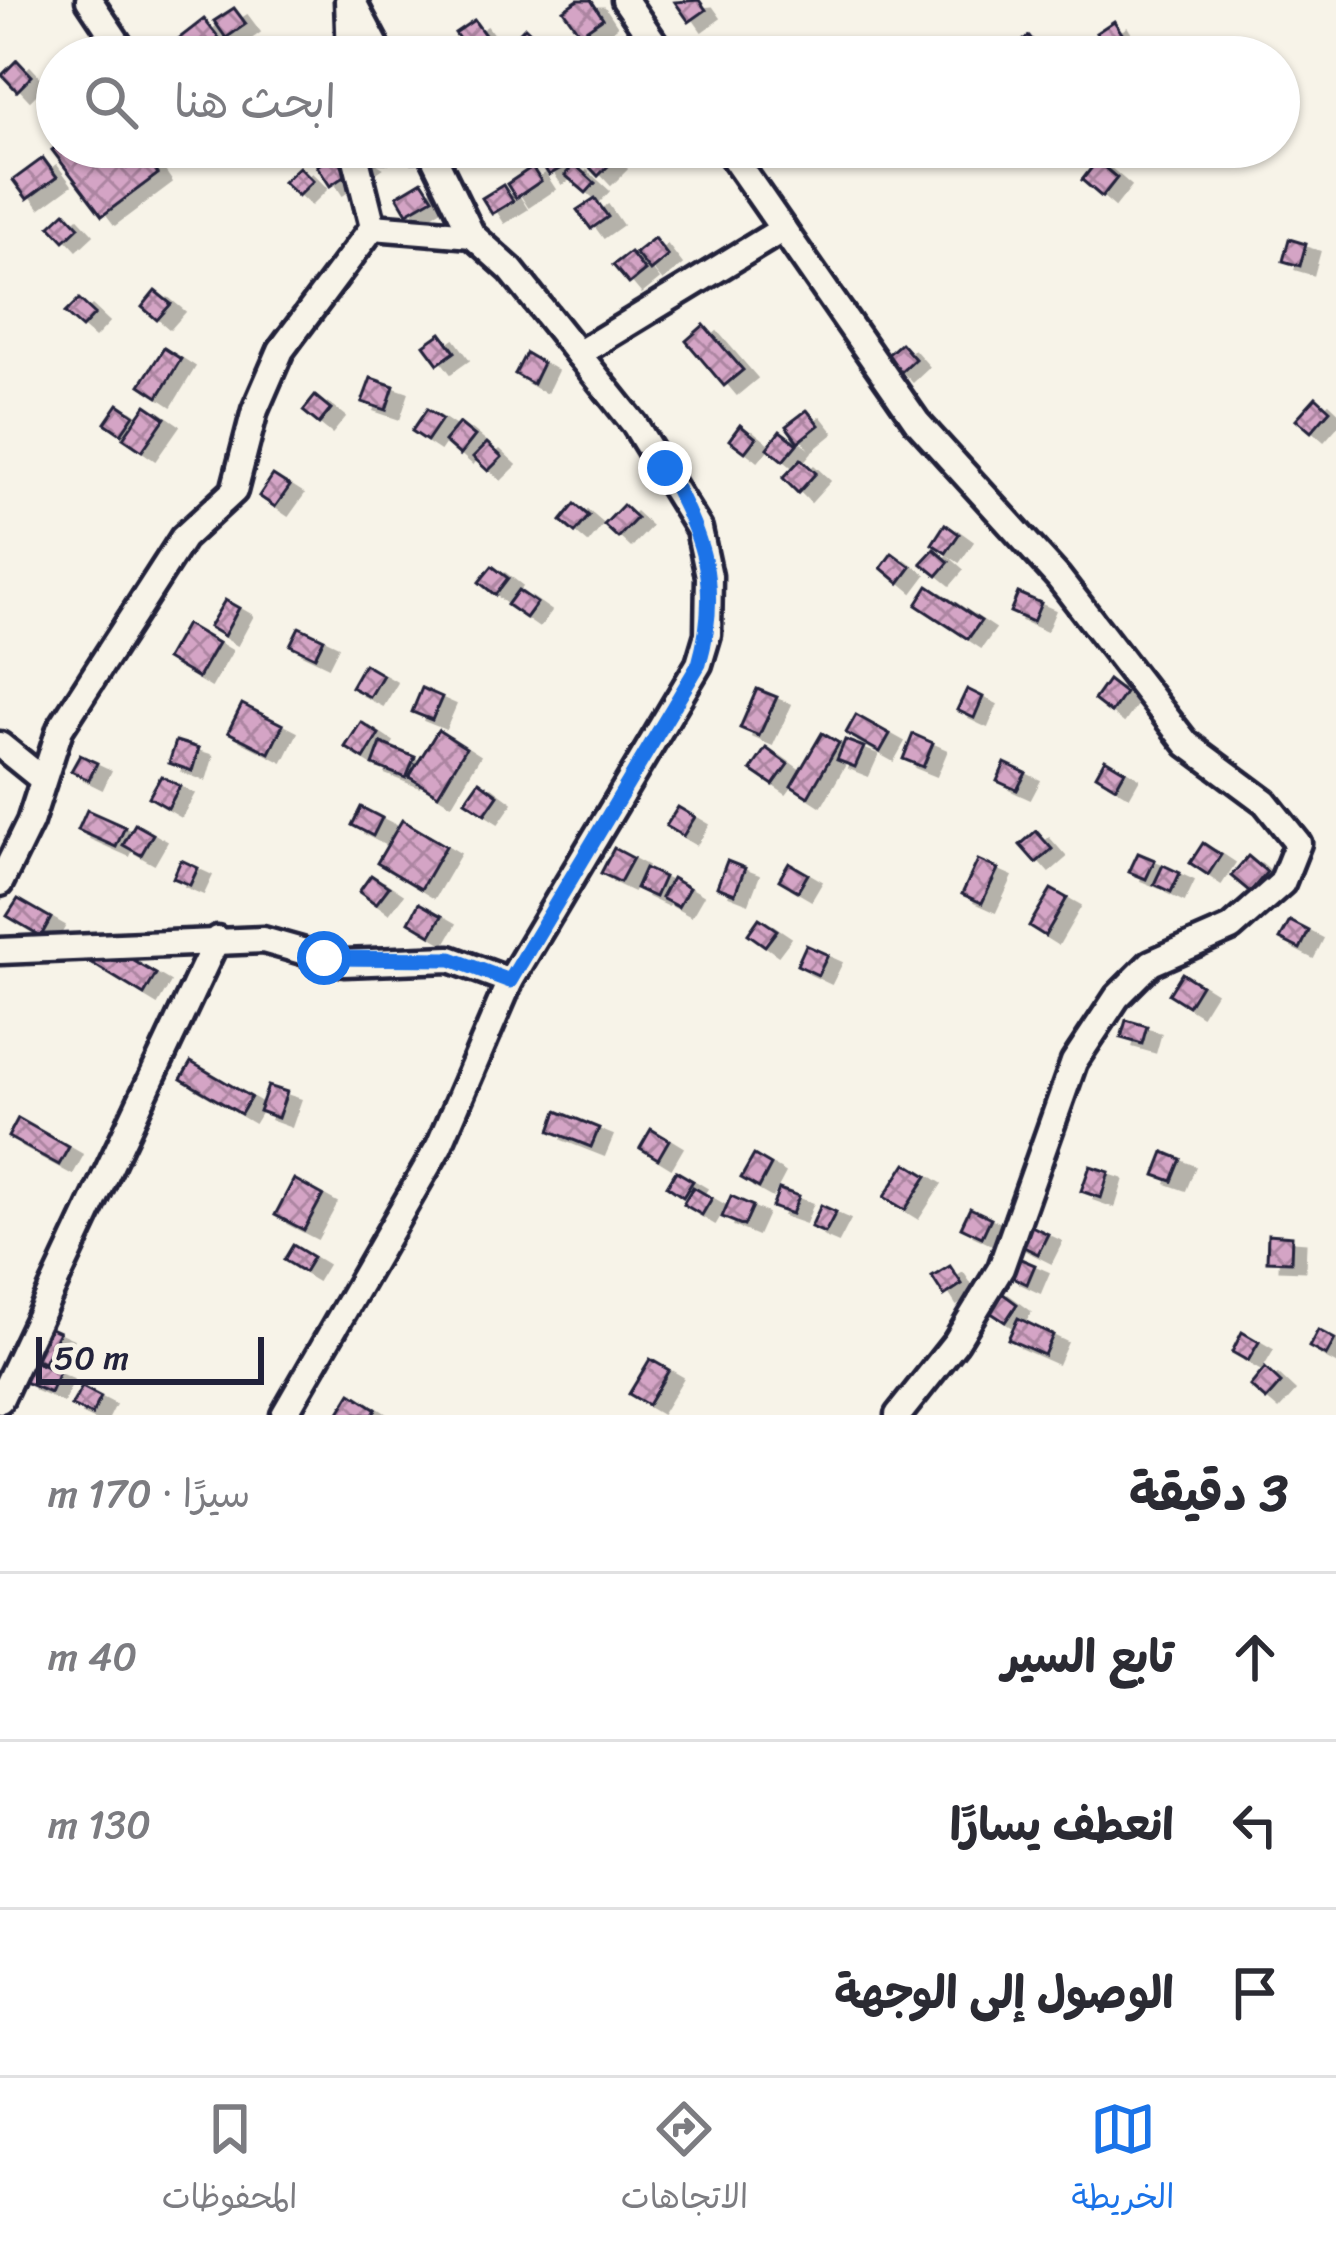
<!DOCTYPE html>
<html lang="ar">
<head>
<meta charset="utf-8">
<style>
  body { margin:0; font-family:Sriracha,"Playpen Sans Arabic",sans-serif; background:#f7f7f7; color:#2b2b33; direction:rtl }
  .scale { position:absolute; left:36px; bottom:30px; width:228px; box-sizing:border-box; padding-left:12px; border:6px solid #22223b; border-top:0; font-size:33px; line-height:42px; white-space:nowrap; color:#22223b; -webkit-text-stroke:9px #f7f3e8; paint-order:stroke }
  .stop { position:absolute; width:36px; height:36px; margin:-27px; border:9px solid #1a73e8; border-radius:50%; background:#fff }
  .stop.end { background:#1a73e8; border-color:#fff; box-shadow:0 3px 12px #0008 }
  .list { margin:0; padding:0; list-style:none }
  h2 { display:flex; justify-content:space-between; align-items:center; height:156px; margin:0; padding:0 48px; font-size:51px }
  h2 small { font-size:39px; font-weight:400; color:#7c7c81 }
  .list li { display:grid; grid-template-columns:78px 1fr auto; gap:36px; align-items:center; box-sizing:border-box; height:168px; padding:0 48px; border-top:3px solid #e1e1e2 }
  .list b { display:block; font-size:45px; white-space:nowrap }
  .list em { font-size:39px; font-style:normal; color:#7c7c81 }
  .icon { flex:none; width:66px; height:66px; fill:none; stroke:currentColor; stroke-width:2; stroke-linecap:round; stroke-linejoin:round }
  .map { position:relative; flex:none; width:1336px; height:1415px; overflow:hidden; direction:ltr }
  .search { position:absolute; background:#fff; box-shadow:0 3px 9px #0004; left:36px; right:36px; top:36px; height:132px; display:flex; align-items:center; gap:30px; box-sizing:border-box; padding:0 42px; border-radius:66px; color:#7c7c81; font-size:45px }
  .sheet { height:660px; background:#fff }
  nav { display:flex; justify-content:space-around; align-items:center; box-sizing:border-box; height:168px; border-top:3px solid #e1e1e2; background:#fff; font-size:33px; color:#7c7c81 }
  nav a { display:grid; justify-items:center; gap:6px }
  nav .on { color:#1a73e8 }
  .map>svg:first-child { display:block }
  .building { fill:url(#building-cross-hatch); stroke:#22223b; stroke-width:3; filter:url(#shadow) }
  .lines { fill:none; stroke-linecap:round; stroke-linejoin:round }
  .street-casing { stroke:#22223b; stroke-width:33 }
  .street { stroke:#f7f3e8; stroke-width:24 }
  .route { stroke:#1a73e8; stroke-width:15 }
</style>
</head>
<body>
<div class="map">
<svg width="1336" height="1415" viewBox="0 0 1336 1415">
  <defs>
    <pattern id="building-cross-hatch" width="8" height="8" patternUnits="userSpaceOnUse" patternTransform="scale(3)"><rect width="8" height="8" fill="#d4a4c5"/><path d="M0 0l8 8M0 8l8-8" fill="none" stroke="#ac85a1"/></pattern>
    <filter id="shadow"><feDropShadow dx="13" dy="8" stdDeviation="0" flood-color="#0004"/></filter>
  </defs>
  <rect width="100%" height="100%" fill="#f7f3e8"/>
  <filter id="ink" filterUnits="userSpaceOnUse"><feTurbulence type="fractalNoise" baseFrequency=".00833" numOctaves="2"/><feDisplacementMap in="SourceGraphic" scale="24" xChannelSelector="R" yChannelSelector="G"/><feConvolveMatrix kernelMatrix="1 2 1 2 8 2 1 2 1" color-interpolation-filters="sRGB"/></filter>
  <g filter="url(#ink)">
    <g class="building">
      <polygon points="578,0 591,0 603,18 580,34 563,10"/>
      <polygon points="699,0 706,10 689,22 675,2"/>
      <polygon points="234,8 246,24 226,38 214,21"/>
      <polygon points="204,19 234,57 155,57"/>
      <polygon points="474,20 498,53 493,57 472,57 455,33"/>
      <polygon points="1114,21 1128,43 1110,55 1096,33"/>
      <polygon points="525,27 543,44 530,57 521,57 508,44"/>
      <polygon points="1029,36 1046,57 1019,57 1012,49"/>
      <polygon points="17,60 32,76 17,91 2,75"/>
      <polygon points="57,146 111,147 127,168 145,155 158,174 102,216 52,150"/>
      <polygon points="346,147 368,160 330,186 317,166"/>
      <polygon points="531,147 556,147 568,164 549,175"/>
      <polygon points="598,147 613,161 598,176 583,160"/>
      <polygon points="43,158 57,177 27,199 13,180"/>
      <polygon points="1097,161 1117,178 1102,197 1082,180"/>
      <polygon points="574,164 595,183 586,193 565,175"/>
      <polygon points="299,167 313,181 298,196 283,182"/>
      <polygon points="532,167 541,181 516,198 507,184"/>
      <polygon points="422,181 433,198 407,213 397,196"/>
      <polygon points="503,185 513,201 492,214 482,198"/>
      <polygon points="595,198 608,217 591,229 577,210"/>
      <polygon points="65,212 79,227 64,241 50,226"/>
      <polygon points="654,238 668,256 650,271 635,253"/>
      <polygon points="1289,239 1306,244 1300,266 1283,261"/>
      <polygon points="630,252 645,271 629,284 613,265"/>
      <polygon points="155,291 171,304 157,320 142,307"/>
      <polygon points="79,299 95,314 82,328 65,313"/>
      <polygon points="704,325 743,370 724,386 686,341"/>
      <polygon points="441,333 455,352 438,364 424,345"/>
      <polygon points="901,343 915,359 900,373 885,357"/>
      <polygon points="164,348 181,359 158,397 140,385"/>
      <polygon points="526,353 543,363 533,384 515,374"/>
      <polygon points="371,378 394,386 386,410 362,402"/>
      <polygon points="315,396 331,409 319,424 303,411"/>
      <polygon points="1316,397 1330,410 1311,432 1296,419"/>
      <polygon points="118,404 134,415 121,434 105,423"/>
      <polygon points="146,405 165,418 142,451 123,438"/>
      <polygon points="427,409 442,419 427,441 412,431"/>
      <polygon points="807,410 819,425 798,442 786,426"/>
      <polygon points="459,423 475,436 460,455 444,441"/>
      <polygon points="740,425 756,438 745,452 729,440"/>
      <polygon points="780,431 797,444 783,461 767,448"/>
      <polygon points="487,443 502,457 488,471 473,457"/>
      <polygon points="801,459 816,473 798,493 783,478"/>
      <polygon points="273,475 290,486 275,507 259,496"/>
      <polygon points="575,504 589,516 575,533 561,521"/>
      <polygon points="623,505 637,518 618,538 604,525"/>
      <polygon points="945,524 959,534 946,553 932,544"/>
      <polygon points="934,549 949,562 937,576 921,563"/>
      <polygon points="892,553 911,567 899,583 881,568"/>
      <polygon points="492,566 508,578 495,595 479,582"/>
      <polygon points="928,586 981,621 968,639 916,605"/>
      <polygon points="518,590 537,603 526,618 507,605"/>
      <polygon points="1018,593 1041,603 1033,622 1010,612"/>
      <polygon points="225,600 239,608 224,636 209,627"/>
      <polygon points="186,624 218,643 198,678 166,659"/>
      <polygon points="299,627 324,639 315,657 290,645"/>
      <polygon points="364,664 383,675 370,697 351,687"/>
      <polygon points="1108,680 1125,693 1111,713 1094,700"/>
      <polygon points="422,688 442,697 432,720 412,712"/>
      <polygon points="757,689 777,697 759,736 740,728"/>
      <polygon points="967,689 983,697 974,718 957,710"/>
      <polygon points="242,704 283,725 269,753 228,732"/>
      <polygon points="856,715 890,734 880,752 846,733"/>
      <polygon points="361,722 379,734 364,759 345,747"/>
      <polygon points="438,730 466,748 438,795 409,777"/>
      <polygon points="822,733 839,743 808,797 791,786"/>
      <polygon points="913,734 933,743 923,767 903,759"/>
      <polygon points="845,740 864,747 855,767 837,760"/>
      <polygon points="176,741 199,748 192,771 169,763"/>
      <polygon points="381,743 415,757 406,778 373,765"/>
      <polygon points="766,748 788,764 773,785 751,770"/>
      <polygon points="80,755 97,763 89,780 71,771"/>
      <polygon points="1105,759 1125,771 1116,787 1096,775"/>
      <polygon points="1005,763 1026,773 1017,790 997,781"/>
      <polygon points="161,776 180,786 168,808 149,797"/>
      <polygon points="479,781 498,795 485,814 465,801"/>
      <polygon points="361,807 382,818 373,836 352,825"/>
      <polygon points="678,807 695,817 683,836 666,826"/>
      <polygon points="87,810 125,827 116,847 78,830"/>
      <polygon points="402,820 446,846 421,889 377,863"/>
      <polygon points="135,824 153,834 141,855 123,845"/>
      <polygon points="1036,831 1052,849 1036,863 1020,845"/>
      <polygon points="1203,843 1221,855 1208,875 1190,863"/>
      <polygon points="614,848 633,858 620,882 601,873"/>
      <polygon points="1138,853 1155,860 1146,879 1129,872"/>
      <polygon points="1248,856 1267,872 1250,892 1231,876"/>
      <polygon points="181,860 198,868 190,885 173,878"/>
      <polygon points="978,860 998,869 982,903 962,894"/>
      <polygon points="727,861 745,868 735,894 717,887"/>
      <polygon points="789,863 808,874 798,891 779,880"/>
      <polygon points="1163,865 1180,873 1171,892 1154,884"/>
      <polygon points="645,868 664,877 655,897 636,888"/>
      <polygon points="371,875 389,887 376,904 359,892"/>
      <polygon points="672,878 689,888 678,907 661,898"/>
      <polygon points="1051,889 1067,898 1045,936 1029,926"/>
      <polygon points="18,899 51,918 41,936 7,916"/>
      <polygon points="419,903 442,916 431,935 409,922"/>
      <polygon points="759,918 777,930 765,946 748,934"/>
      <polygon points="1290,921 1309,931 1300,949 1280,939"/>
      <polygon points="100,941 156,974 144,995 88,961"/>
      <polygon points="806,945 828,955 818,975 797,965"/>
      <polygon points="1182,973 1201,985 1188,1006 1169,994"/>
      <polygon points="1126,1020 1147,1026 1142,1044 1121,1038"/>
      <polygon points="191,1062 251,1097 241,1114 181,1079"/>
      <polygon points="268,1086 287,1092 278,1118 259,1111"/>
      <polygon points="557,1111 599,1128 591,1147 550,1131"/>
      <polygon points="18,1118 69,1147 59,1165 8,1137"/>
      <polygon points="651,1129 669,1140 658,1159 640,1148"/>
      <polygon points="1164,1152 1181,1159 1172,1181 1155,1175"/>
      <polygon points="754,1155 771,1165 759,1188 741,1178"/>
      <polygon points="906,1163 927,1176 905,1210 884,1197"/>
      <polygon points="1090,1166 1109,1172 1101,1198 1081,1191"/>
      <polygon points="676,1171 693,1181 683,1197 667,1186"/>
      <polygon points="294,1179 323,1195 304,1230 275,1215"/>
      <polygon points="693,1187 712,1198 702,1215 683,1204"/>
      <polygon points="779,1189 799,1196 792,1214 772,1207"/>
      <polygon points="731,1196 753,1206 744,1226 722,1217"/>
      <polygon points="821,1205 836,1212 825,1233 811,1227"/>
      <polygon points="970,1208 991,1218 982,1237 961,1227"/>
      <polygon points="1023,1222 1048,1234 1038,1254 1014,1242"/>
      <polygon points="1268,1234 1292,1236 1291,1262 1267,1261"/>
      <polygon points="293,1245 313,1257 304,1272 284,1260"/>
      <polygon points="1016,1257 1035,1265 1027,1284 1008,1275"/>
      <polygon points="950,1266 962,1284 944,1296 932,1277"/>
      <polygon points="995,1288 1017,1304 1005,1322 982,1307"/>
      <polygon points="1018,1318 1053,1335 1044,1355 1008,1339"/>
      <polygon points="42,1324 59,1332 44,1363 26,1354"/>
      <polygon points="1318,1330 1335,1339 1326,1356 1309,1347"/>
      <polygon points="1242,1332 1259,1342 1248,1361 1232,1352"/>
      <polygon points="650,1359 669,1370 648,1405 629,1394"/>
      <polygon points="31,1360 59,1372 50,1393 22,1381"/>
      <polygon points="1265,1368 1281,1383 1266,1400 1250,1386"/>
      <polygon points="82,1387 101,1397 92,1415 71,1406"/>
      <polygon points="351,1393 376,1409 373,1415 338,1414"/>
    </g>
    <g class="lines">
      <g class="street-casing">
        <g id="street">
          <polyline points="89,0 127,57"/>
          <polyline points="348,0 350,57"/>
          <polyline points="352,0 382,57"/>
          <polyline points="625,0 664,57"/>
          <polyline points="342,147 415,147"/>
          <polyline points="726,147 917,422 1058,577 1187,744 1265,802 1298,843 1282,883 1231,928 1151,963 1117,997 1074,1062 1001,1268 956,1342 898,1415"/>
          <polyline points="373,227 472,235"/>
          <polyline points="578,354 783,229"/>
          <polyline points="0,745 42,779"/>
          <polyline points="0,883 30,822 60,729 183,538 234,491 255,410 281,350 373,227 353,147"/>
          <polyline points="0,951 263,940 344,963 450,959 510,981"/>
          <polyline points="0,1400 217,939"/>
          <polyline points="284,1415 439,1146 510,981 699,664 708,634 709,576 699,529 635,425 511,270 472,235 429,147"/>
        </g>
      </g>
      <use href="#street" class="street"/>
    </g>
  </g>
  <g class="lines" filter="url(#ink)">
    <path class="route" d="M324,958L451,959L510,981L699,664C721,586 704,536 665,468"/>
  </g>
</svg>
<div class="scale">50 m</div>
<div class="stop" style="left:324px;top:958px"></div>
<div class="stop end" style="left:665px;top:468px"></div>
<div class="search"><svg class="icon" aria-label="search" viewBox="0 0 24 24"><circle cx="10" cy="10" r="6"/><path d="M15 15l6 6"/></svg>ابحث هنا</div>
</div>
<section class="sheet">
<h2>3 دقيقة<small>سيرًا · 170 m</small></h2>
<ul class="list">
<li><svg class="icon" aria-label="ahead" viewBox="0 0 24 24"><path d="M12 20V5M6 11l6-6 6 6"/></svg><div><b>تابع السير</b></div><em>40 m</em></li>
<li><svg class="icon" aria-label="left" viewBox="0 0 24 24"><path d="M17 20v-9H6M10 6l-5 5 5 5"/></svg><div><b>انعطف يسارًا</b></div><em>130 m</em></li>
<li><svg class="icon" aria-label="arrive" viewBox="0 0 24 24"><path d="M6 21V4h12l-3 4 3 4H6"/></svg><div><b>الوصول إلى الوجهة</b></div></li>
</ul>
</section>
<nav>
<a class="on"><svg class="icon" aria-label="map" viewBox="0 0 24 24"><path d="M3 6l6-2 6 2 6-2v14l-6 2-6-2-6 2zM9 4v14M15 6v14"/></svg>الخريطة</a>
<a><svg class="icon" aria-label="directions" viewBox="0 0 24 24"><path d="M12 3l9 9-9 9-9-9zM9 14v-3h6M13 9l2 2-2 2"/></svg>الاتجاهات</a>
<a><svg class="icon" aria-label="saved" viewBox="0 0 24 24"><path d="M7 4h10v16l-5-4-5 4z"/></svg>المحفوظات</a>
</nav>
</body>
</html>
